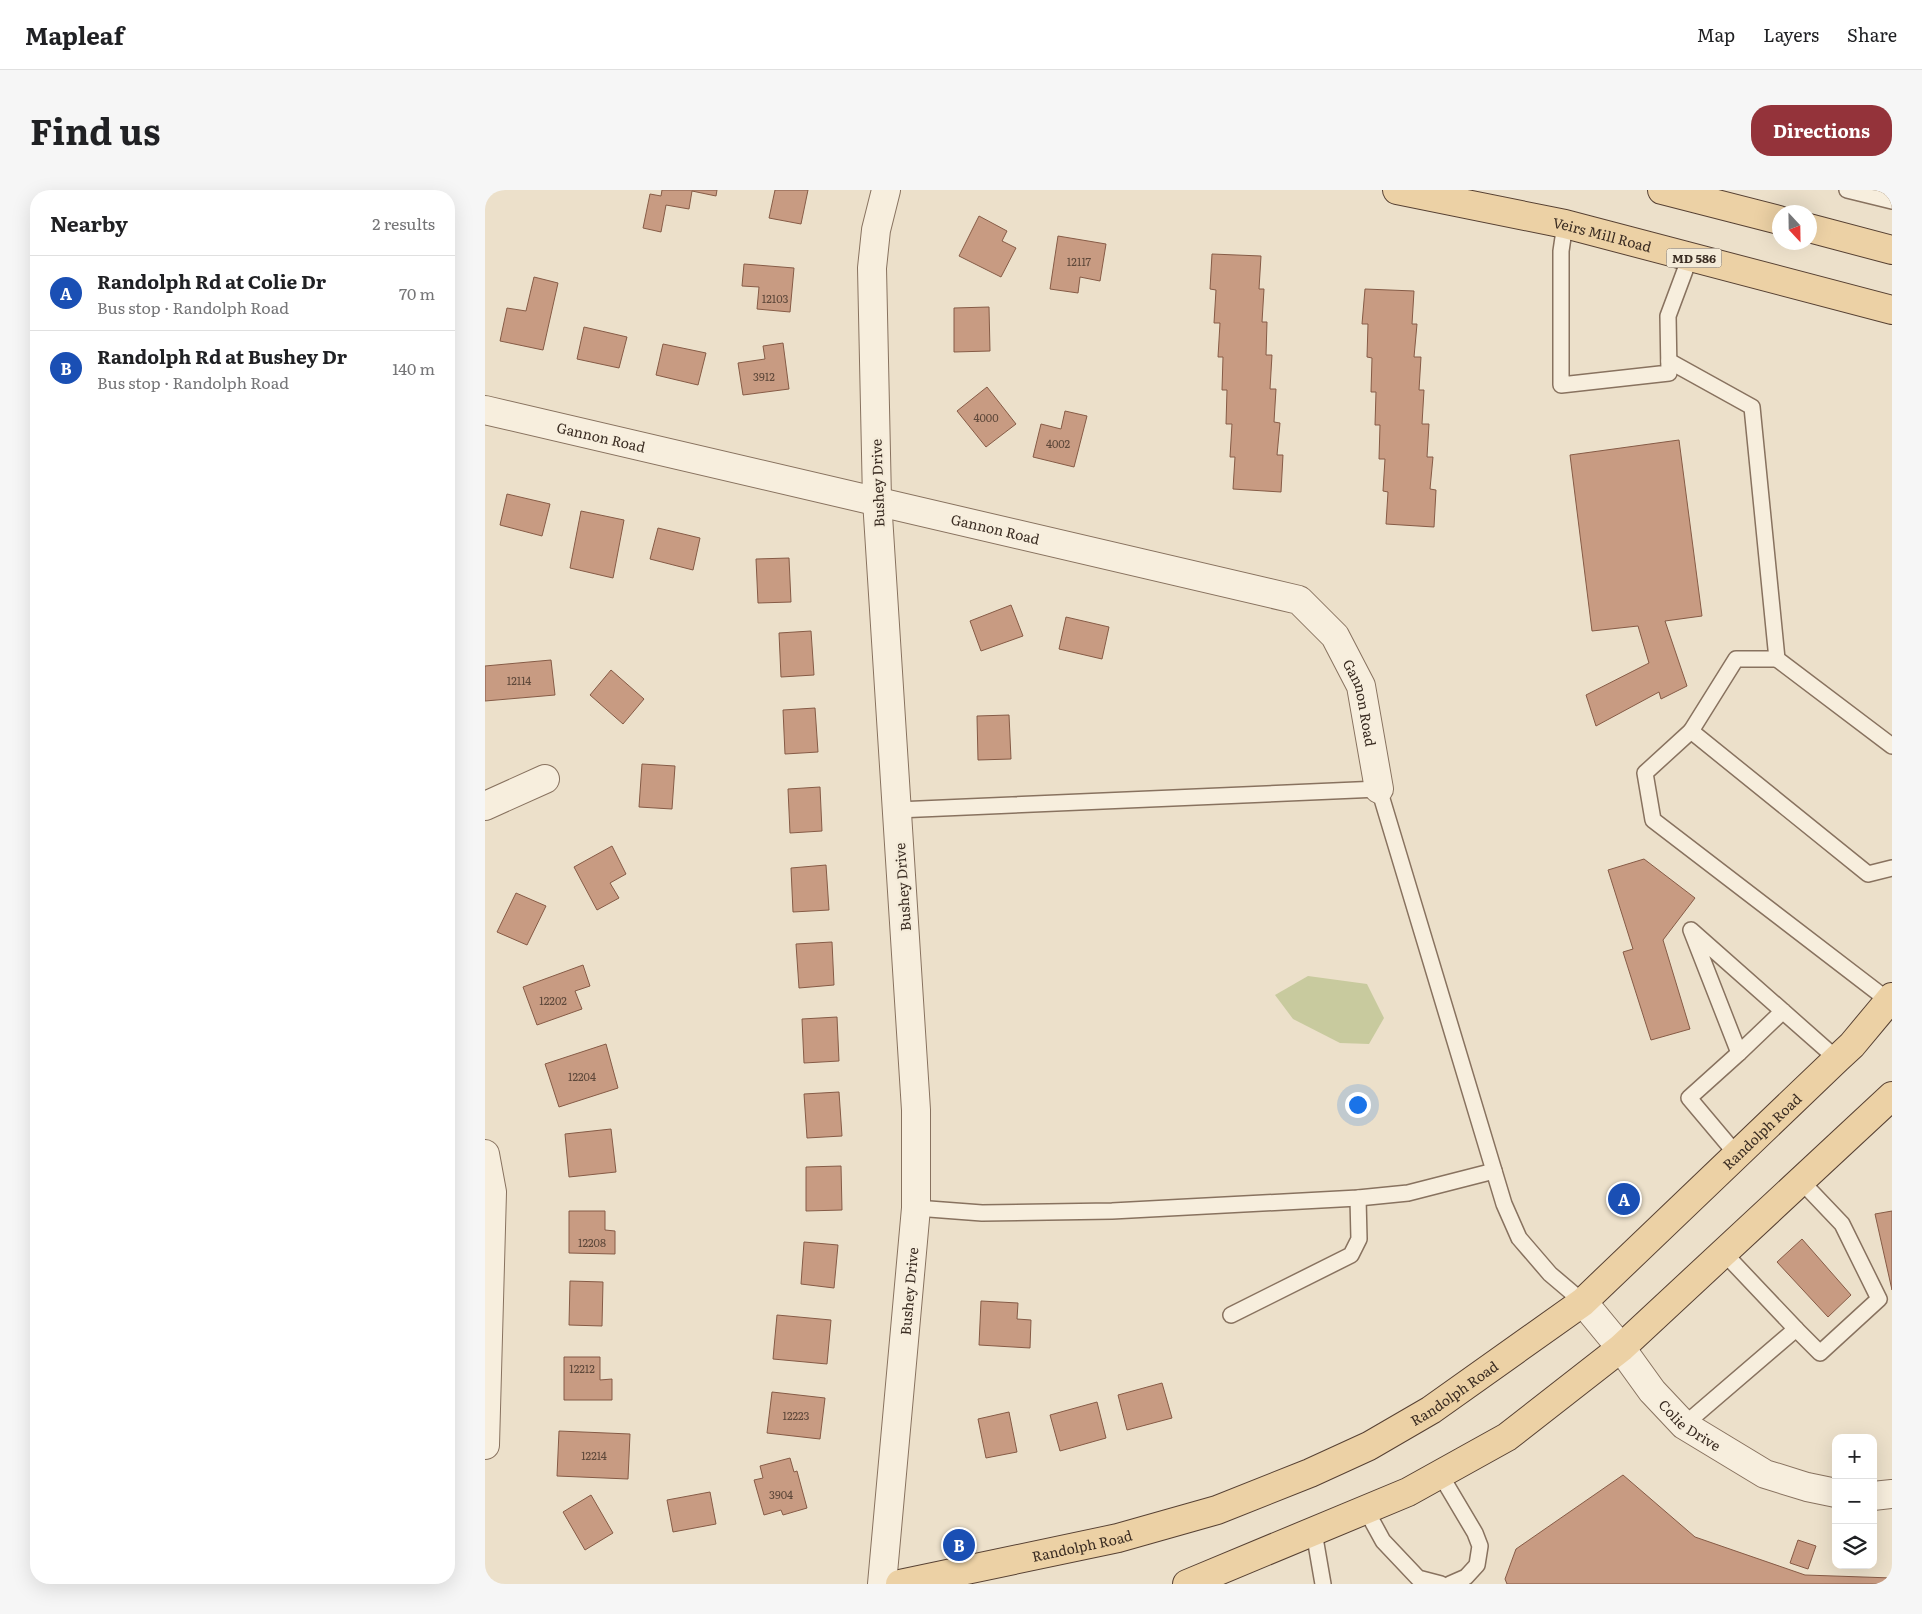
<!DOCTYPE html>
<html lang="en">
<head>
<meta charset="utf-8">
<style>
  body { margin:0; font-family:Literata,serif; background:#f6f6f6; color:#202124 }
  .controls { position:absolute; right:15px; bottom:15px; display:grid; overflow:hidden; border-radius:10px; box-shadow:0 5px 20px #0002 }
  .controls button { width:45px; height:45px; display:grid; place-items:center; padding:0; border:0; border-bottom:1px solid #e0e0e0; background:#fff; color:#202124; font:25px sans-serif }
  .compass { position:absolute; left:1287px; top:15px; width:45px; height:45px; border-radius:50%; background:#fff; box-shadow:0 5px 20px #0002; rotate:158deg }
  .you { position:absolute; left:872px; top:914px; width:18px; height:18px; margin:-12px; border:4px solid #fff; border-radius:50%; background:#1a73e8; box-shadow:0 0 0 8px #1a73e833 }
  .badge { display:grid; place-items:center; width:32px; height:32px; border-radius:50%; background:#94333a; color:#fff; font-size:16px; font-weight:700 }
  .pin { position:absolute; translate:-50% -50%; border:2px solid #fff; box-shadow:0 1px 5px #0006 }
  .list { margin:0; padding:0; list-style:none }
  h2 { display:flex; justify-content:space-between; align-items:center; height:65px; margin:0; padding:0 20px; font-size:21px }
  h2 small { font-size:16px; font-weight:400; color:#757577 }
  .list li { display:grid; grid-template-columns:32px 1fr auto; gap:15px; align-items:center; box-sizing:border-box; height:75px; padding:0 20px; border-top:1px solid #e0e0e0 }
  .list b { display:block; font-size:19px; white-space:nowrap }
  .list p { margin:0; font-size:16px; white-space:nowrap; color:#757577 }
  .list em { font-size:16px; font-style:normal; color:#757577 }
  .icon { flex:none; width:28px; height:28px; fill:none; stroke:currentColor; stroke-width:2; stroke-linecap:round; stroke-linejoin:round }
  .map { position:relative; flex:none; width:1407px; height:1394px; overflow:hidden; border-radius:20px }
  header { display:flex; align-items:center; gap:30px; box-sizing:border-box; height:70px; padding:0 25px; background:#fff; border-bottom:1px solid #e0e0e0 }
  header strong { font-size:24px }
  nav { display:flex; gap:28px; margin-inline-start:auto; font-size:18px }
  .intro { display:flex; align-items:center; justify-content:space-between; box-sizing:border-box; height:120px; padding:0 30px }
  h1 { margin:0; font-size:35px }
  .button { padding:12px 22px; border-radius:20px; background:#94333a; color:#fff; font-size:18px; font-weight:700 }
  main { display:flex; gap:30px; padding:0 30px }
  aside { flex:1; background:#fff; border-radius:20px; box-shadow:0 5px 20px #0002 }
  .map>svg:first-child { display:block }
  .green { fill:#c8ca9e }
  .building { fill:#c89b82; stroke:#865b46 }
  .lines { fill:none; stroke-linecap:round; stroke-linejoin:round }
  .service-casing { stroke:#88725f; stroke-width:18 }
  .minor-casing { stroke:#88725f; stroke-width:30 }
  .tertiary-casing { stroke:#88725f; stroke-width:30 }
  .primary-casing { stroke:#574133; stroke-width:30 }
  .service { stroke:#f7eedd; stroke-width:15 }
  .minor { stroke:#f7eedd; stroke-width:28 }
  .tertiary { stroke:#f7eedd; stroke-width:28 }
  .primary { stroke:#ecd1a5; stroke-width:28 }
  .labels { text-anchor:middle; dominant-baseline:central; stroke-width:4.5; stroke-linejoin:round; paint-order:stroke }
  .number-label { font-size:11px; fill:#5e483a }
  .shield { fill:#f4ebd9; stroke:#726559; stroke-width:1 }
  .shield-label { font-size:12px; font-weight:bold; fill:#3a2c22 }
  .street-label { font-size:14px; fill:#3a2c22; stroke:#f4ebd9 }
</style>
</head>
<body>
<header>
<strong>Mapleaf</strong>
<nav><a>Map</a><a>Layers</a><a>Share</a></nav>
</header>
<div class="intro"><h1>Find us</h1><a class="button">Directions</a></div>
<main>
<aside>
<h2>Nearby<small>2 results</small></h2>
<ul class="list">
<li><span class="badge" style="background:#1a4fb4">A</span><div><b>Randolph Rd at Colie Dr</b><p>Bus stop · Randolph Road</p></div><em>70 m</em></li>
<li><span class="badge" style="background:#1a4fb4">B</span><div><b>Randolph Rd at Bushey Dr</b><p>Bus stop · Randolph Road</p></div><em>140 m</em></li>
</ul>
</aside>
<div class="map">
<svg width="1407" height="1394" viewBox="0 0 1407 1394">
  <rect width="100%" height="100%" fill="#ece0ca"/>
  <polygon class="green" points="823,786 882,794 899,828 884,854 855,853 808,829 790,805"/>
  <g class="building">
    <polygon points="177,0 232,0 231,6 207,1 204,19 181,15 176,42 158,38 165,4 176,6"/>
    <polygon points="290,0 323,0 316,34 284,28"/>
    <polygon points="494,26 522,41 517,51 531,58 516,87 474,66"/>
    <polygon points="573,46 621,54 615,91 595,87 593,103 565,99"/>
    <polygon points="727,64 776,66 774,99 779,99 777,132 782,132 781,165 787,165 785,199 791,199 789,232 795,233 792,265 798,265 796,302 748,299 750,267 745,267 747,234 741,234 742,200 737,200 738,167 733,167 735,133 729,133 731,100 725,99"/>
    <polygon points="259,74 309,78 305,122 272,119 274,97 257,96"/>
    <polygon points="49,87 73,93 58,160 15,151 22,118 41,121"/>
    <polygon points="880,99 929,101 927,134 932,134 929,167 936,167 934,200 939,200 937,234 944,234 942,267 948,267 945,299 951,300 949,337 901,334 903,302 898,301 900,269 894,269 895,235 890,235 891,202 886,202 887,168 882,167 883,134 877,134"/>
    <polygon points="504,117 505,161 469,162 469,118"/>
    <polygon points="99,137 142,147 134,178 92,169"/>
    <polygon points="298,153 304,199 258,205 253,173 280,169 278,156"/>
    <polygon points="178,154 221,163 213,195 171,185"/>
    <polygon points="502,197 531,234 501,257 472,221"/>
    <polygon points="580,221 602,226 589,277 548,267 556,234 576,239"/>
    <polygon points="1194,250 1217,426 1180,431 1202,496 1176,509 1174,502 1111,536 1101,505 1164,473 1153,436 1107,441 1085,265"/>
    <polygon points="22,304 65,314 57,346 15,335"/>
    <polygon points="96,321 139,330 128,388 85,378"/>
    <polygon points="173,338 215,348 208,380 165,369"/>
    <polygon points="304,368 306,412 273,413 271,369"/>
    <polygon points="526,415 538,446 496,461 485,431"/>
    <polygon points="581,427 624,437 617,469 574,459"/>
    <polygon points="326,441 329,485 296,487 294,443"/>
    <polygon points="66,470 70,505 0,511 0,476"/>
    <polygon points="126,480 159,509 138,534 105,505"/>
    <polygon points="330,518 333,562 300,564 298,520"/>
    <polygon points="524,525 526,569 493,570 492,526"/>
    <polygon points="157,574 190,576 187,619 154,617"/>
    <polygon points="335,597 337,641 305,643 303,599"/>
    <polygon points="127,656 141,684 125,693 134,708 112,720 89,677"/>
    <polygon points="1159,669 1210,708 1178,750 1205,839 1166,850 1138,762 1148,759 1123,680"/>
    <polygon points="341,675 344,720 308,722 306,678"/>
    <polygon points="31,703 61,716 42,755 12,742"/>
    <polygon points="347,752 349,795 314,798 311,754"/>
    <polygon points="98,775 105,796 90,801 97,819 52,835 38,797"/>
    <polygon points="352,827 354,871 319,873 317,829"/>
    <polygon points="121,854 133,898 74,917 60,874"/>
    <polygon points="354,902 357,946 322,948 319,904"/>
    <polygon points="126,939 131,982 84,987 80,944"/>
    <polygon points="356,976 357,1020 321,1021 321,977"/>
    <polygon points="84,1021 120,1021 120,1040 130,1041 130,1064 84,1063"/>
    <polygon points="1407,1021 1407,1100 1390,1024"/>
    <polygon points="1317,1049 1366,1105 1343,1127 1292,1072"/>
    <polygon points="319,1052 353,1055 349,1098 316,1094"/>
    <polygon points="85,1091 118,1092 117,1136 84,1135"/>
    <polygon points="496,1111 533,1113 532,1129 546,1130 545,1158 494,1155"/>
    <polygon points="292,1125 346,1130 342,1174 288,1169"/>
    <polygon points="79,1167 115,1167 115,1190 127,1189 127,1210 79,1210"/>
    <polygon points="677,1193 687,1228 642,1240 633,1205"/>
    <polygon points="287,1202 340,1208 335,1249 282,1243"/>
    <polygon points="612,1212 621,1248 575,1261 565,1225"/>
    <polygon points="524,1222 532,1262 501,1268 493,1229"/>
    <polygon points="74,1241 145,1244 143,1289 72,1286"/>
    <polygon points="305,1268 309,1282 312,1281 322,1318 298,1325 296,1320 279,1325 269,1290 278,1288 275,1276"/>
    <polygon points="1138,1285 1210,1347 1320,1385 1407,1388 1407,1394 1022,1394 1020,1389 1031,1359"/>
    <polygon points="225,1302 231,1334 188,1342 182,1310"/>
    <polygon points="106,1305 128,1343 100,1360 78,1322"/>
    <polygon points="1313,1350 1331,1356 1323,1379 1305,1373"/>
  </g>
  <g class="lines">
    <g class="service-casing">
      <g id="service">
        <polyline points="1362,0 1407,11"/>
        <polyline points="1080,34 1076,61 1076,195 1184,183 1183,126 1205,67"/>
        <polyline points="1184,171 1267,217 1292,469 1407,556"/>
        <polyline points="1292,469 1251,469 1206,541 1383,684 1407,678"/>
        <polyline points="1206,541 1160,583 1168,630 1404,811"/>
        <polyline points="412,620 894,599 1019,1014 1034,1048 1065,1084 1098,1112"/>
        <polyline points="1298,821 1254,863 1206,740 1352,869"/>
        <polyline points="1252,965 1204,908 1254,863"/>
        <polyline points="431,1018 497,1023 627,1021 873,1008 923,1003 1009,981"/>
        <polyline points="746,1125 866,1065 874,1049 873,1008"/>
        <polyline points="1311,1139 1335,1163 1394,1109 1357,1034 1316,991"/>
        <polyline points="1199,1235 1311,1139 1239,1063"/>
        <polyline points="955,1284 990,1343 995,1356 992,1375 981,1387 965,1394"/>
        <polyline points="881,1320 898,1351 933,1388 956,1394"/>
        <polyline points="829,1342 838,1394"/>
      </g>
    </g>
    <g class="minor-casing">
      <g id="minor">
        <path id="s1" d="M0,220C272,282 543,346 814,410L850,446L876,496L894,599"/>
        <polyline points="0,616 60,589"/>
        <polyline points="0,964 7,1002 0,1255"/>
      </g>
    </g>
    <g class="tertiary-casing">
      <g id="tertiary">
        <path id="s2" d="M1098,1112L1136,1158L1167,1201L1199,1235L1280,1284L1322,1297L1351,1303"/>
        <polyline points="1388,1306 1407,1304"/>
        <path id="s3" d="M397,1394L431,1018V920L392,310L387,78L391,40L401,0"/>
      </g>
    </g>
    <g class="primary-casing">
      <g id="primary">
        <path id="s4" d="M912,0L1080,34L1407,120"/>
        <polyline points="1177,0 1294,30"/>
        <polyline points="1324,38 1407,60"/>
        <path id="s5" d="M415,1394L633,1348L732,1320L825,1283L884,1256L946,1220L1098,1112L1352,869L1367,855L1407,807"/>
        <polyline points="702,1394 923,1302 1022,1247 1136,1158 1407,906"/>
      </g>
    </g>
    <use href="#service" class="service"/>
    <use href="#minor" class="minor"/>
    <use href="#tertiary" class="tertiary"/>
    <use href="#primary" class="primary"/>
  </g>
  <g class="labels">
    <g class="number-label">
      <text x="594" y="71">12117</text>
      <text x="290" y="108">12103</text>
      <text x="279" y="186">3912</text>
      <text x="501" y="227">4000</text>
      <text x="573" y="253">4002</text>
      <text x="34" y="490">12114</text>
      <text x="68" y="810">12202</text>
      <text x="97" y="886">12204</text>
      <text x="107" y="1052">12208</text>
      <text x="97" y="1178">12212</text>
      <text x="311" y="1225">12223</text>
      <text x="109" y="1265">12214</text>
      <text x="296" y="1304">3904</text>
    </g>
    <rect class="shield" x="1181.5" y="58.5" width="55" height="19" rx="4"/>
    <g class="shield-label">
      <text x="1209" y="68">MD 586</text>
    </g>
    <g class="street-label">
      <text stroke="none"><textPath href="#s4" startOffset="210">Veirs Mill Road</textPath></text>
      <text stroke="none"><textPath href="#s1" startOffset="119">Gannon Road</textPath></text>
      <text transform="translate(392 293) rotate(-92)">Bushey Drive</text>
      <text stroke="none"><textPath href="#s1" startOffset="524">Gannon Road</textPath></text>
      <text stroke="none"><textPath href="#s1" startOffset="959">Gannon Road</textPath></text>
      <text transform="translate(417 697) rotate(-94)">Bushey Drive</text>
      <text stroke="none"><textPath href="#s5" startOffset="996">Randolph Road</textPath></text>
      <text stroke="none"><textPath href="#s3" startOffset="294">Bushey Drive</textPath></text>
      <text stroke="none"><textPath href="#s5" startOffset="591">Randolph Road</textPath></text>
      <text stroke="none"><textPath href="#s2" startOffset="164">Colie Drive</textPath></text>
      <text stroke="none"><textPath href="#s5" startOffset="186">Randolph Road</textPath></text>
    </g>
  </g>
</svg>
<div class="controls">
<button>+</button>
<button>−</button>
<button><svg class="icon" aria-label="layers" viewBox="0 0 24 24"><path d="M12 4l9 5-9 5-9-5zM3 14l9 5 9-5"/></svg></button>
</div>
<svg class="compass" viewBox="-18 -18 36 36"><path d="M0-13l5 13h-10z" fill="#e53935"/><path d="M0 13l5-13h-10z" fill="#757577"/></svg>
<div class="you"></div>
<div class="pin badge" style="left:1139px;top:1009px;background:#1a4fb4">A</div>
<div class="pin badge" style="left:474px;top:1355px;background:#1a4fb4">B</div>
</div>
</main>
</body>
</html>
